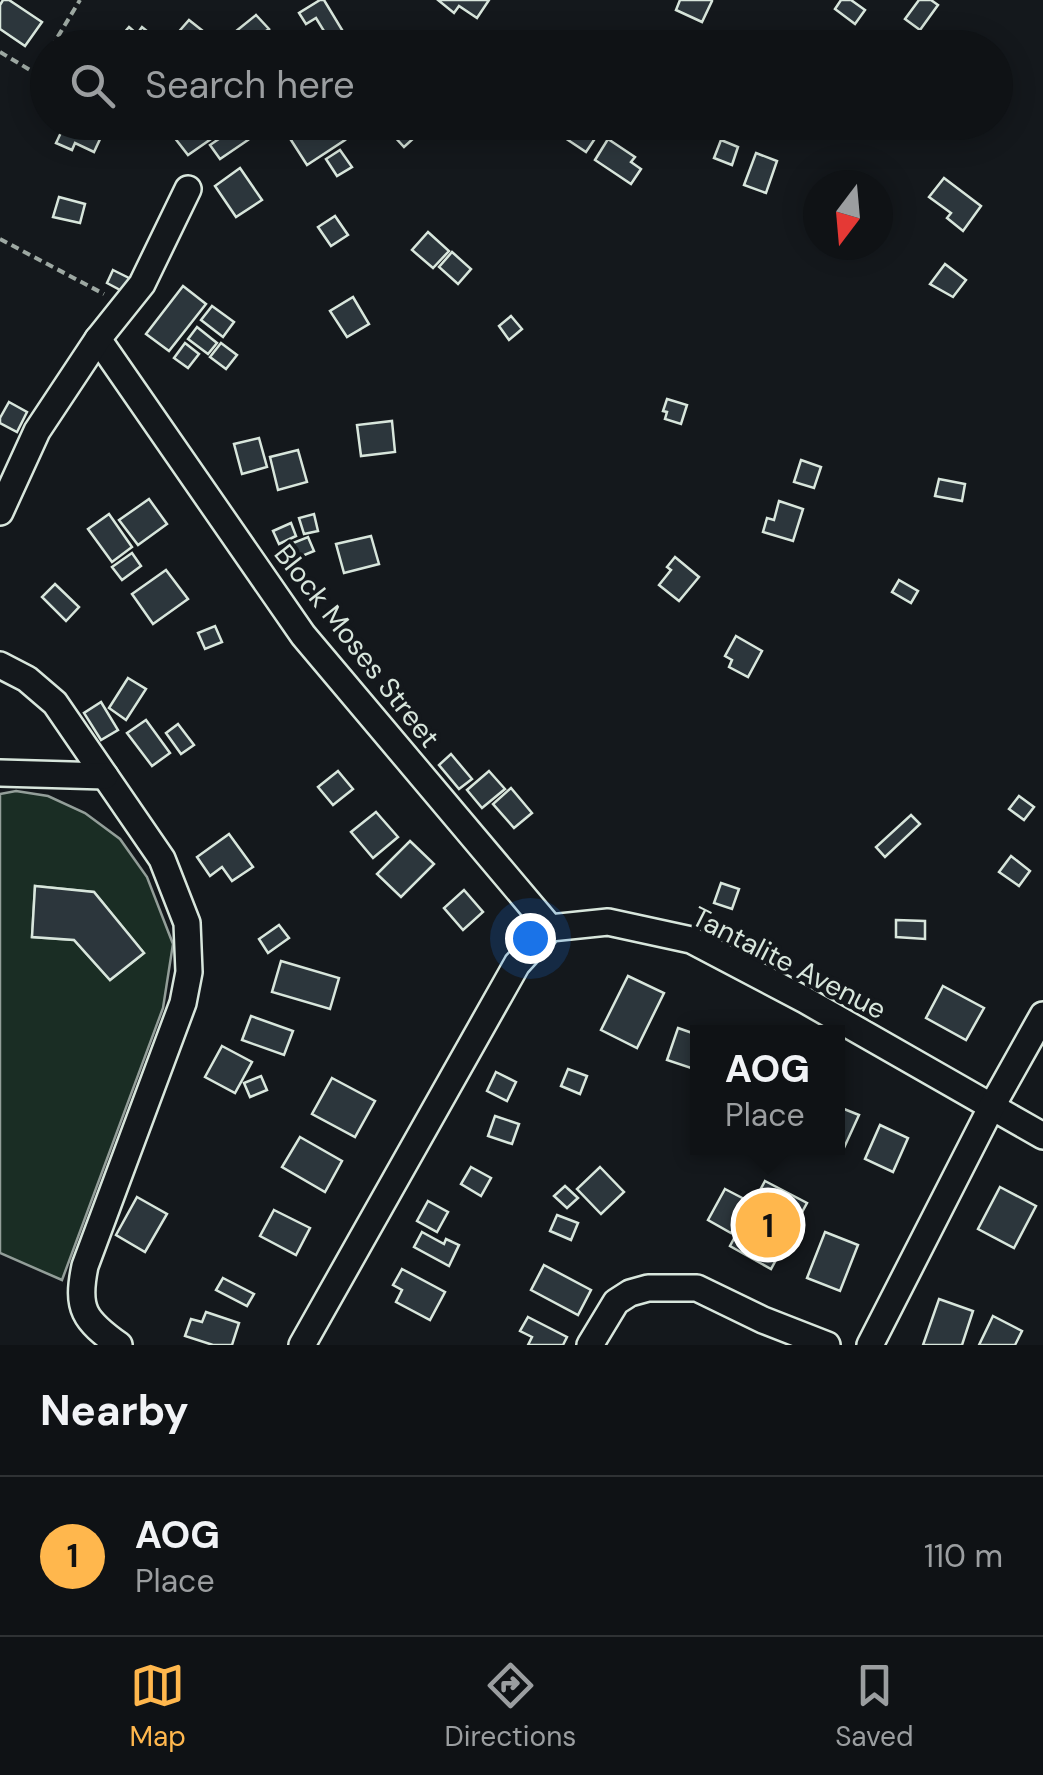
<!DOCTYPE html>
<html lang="en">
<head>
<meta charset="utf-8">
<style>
  body { margin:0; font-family:"DM Sans",sans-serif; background:#1d2022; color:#f1f3f6 }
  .compass { position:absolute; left:803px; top:170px; width:90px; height:90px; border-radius:50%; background:#0f1215; box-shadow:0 5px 25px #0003; rotate:196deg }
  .you { position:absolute; left:530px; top:938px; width:35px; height:35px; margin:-25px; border:8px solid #fff; border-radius:50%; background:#1a73e8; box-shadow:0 0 0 15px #1a73e833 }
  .badge { display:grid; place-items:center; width:65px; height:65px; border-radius:50%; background:#ffb74d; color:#111; font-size:32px; font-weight:700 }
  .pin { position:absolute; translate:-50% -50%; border:5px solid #fff; box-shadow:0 2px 10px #0006 }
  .popup { position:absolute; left:690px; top:1025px; width:155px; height:130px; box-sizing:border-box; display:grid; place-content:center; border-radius:0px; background:#0f1215; filter:drop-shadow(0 2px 8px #0005); font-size:32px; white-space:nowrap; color:#9b9ea0 }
  .popup b { font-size:38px; color:#f1f3f6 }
  .popup::after { content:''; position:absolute; left:50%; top:100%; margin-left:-20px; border:20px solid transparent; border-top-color:#0f1215 }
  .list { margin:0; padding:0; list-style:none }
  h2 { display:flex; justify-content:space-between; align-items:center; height:130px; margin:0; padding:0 40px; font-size:42px }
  h2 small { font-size:32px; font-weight:400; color:#9b9ea0 }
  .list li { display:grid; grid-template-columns:65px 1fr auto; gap:30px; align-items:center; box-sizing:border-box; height:160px; padding:0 40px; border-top:2px solid #2f3234 }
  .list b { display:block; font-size:38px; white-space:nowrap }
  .list p { margin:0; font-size:32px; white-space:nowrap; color:#9b9ea0 }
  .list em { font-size:32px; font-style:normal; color:#9b9ea0 }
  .icon { flex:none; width:55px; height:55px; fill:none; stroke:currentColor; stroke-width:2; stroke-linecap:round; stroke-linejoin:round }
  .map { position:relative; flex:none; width:1043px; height:1345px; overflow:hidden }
  .search { position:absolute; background:#0f1215; box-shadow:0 5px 25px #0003; left:30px; right:30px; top:30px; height:110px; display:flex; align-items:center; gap:25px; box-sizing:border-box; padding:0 35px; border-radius:55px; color:#9b9ea0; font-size:38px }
  .sheet { height:290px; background:#0f1215 }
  nav { display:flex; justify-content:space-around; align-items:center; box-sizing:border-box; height:140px; border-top:2px solid #2f3234; background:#0f1215; font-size:28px; color:#9b9ea0 }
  nav a { display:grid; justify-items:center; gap:5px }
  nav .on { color:#ffb74d }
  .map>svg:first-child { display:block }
  .green { fill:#1a2d24; stroke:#939e99; stroke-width:2.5; fill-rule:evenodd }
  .building { fill:#2c363c; stroke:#d8e6dc; stroke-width:2.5 }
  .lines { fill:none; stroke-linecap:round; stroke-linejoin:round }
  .minor-casing { stroke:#d8e6dc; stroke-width:30 }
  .path { stroke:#9da8a2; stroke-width:4; stroke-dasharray:8 5; stroke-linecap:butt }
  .minor { stroke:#14181c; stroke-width:25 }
  .labels { text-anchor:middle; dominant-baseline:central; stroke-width:8; stroke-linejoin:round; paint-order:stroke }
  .street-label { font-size:28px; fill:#d8e6dc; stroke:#14181c }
</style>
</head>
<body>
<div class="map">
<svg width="1043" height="1345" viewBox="0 0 1043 1345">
  <rect width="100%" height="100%" fill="#14181c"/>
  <path class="green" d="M16,791L48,796L85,813L120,839L147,877L173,944L163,1008L62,1280L0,1253V794ZM35,886L94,892L144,953L110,980L74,940L32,937Z"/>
  <g class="building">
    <polygon points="3,0 9,0 42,22 25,46 0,29 0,5"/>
    <polygon points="320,0 324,0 353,48 327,48 319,34 324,31 316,18 306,24 299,13"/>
    <polygon points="438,0 489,0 477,18 459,6 454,13"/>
    <polygon points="680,0 711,0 712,1 702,22 676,10"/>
    <polygon points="841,0 851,0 865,10 855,24 835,9"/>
    <polygon points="919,0 931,0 938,5 920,30 905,19"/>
    <polygon points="256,15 269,29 263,33 276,48 248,48 235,32"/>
    <polygon points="189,20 213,39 206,48 189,48 175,36"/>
    <polygon points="129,27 137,34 142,27 168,48 125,48 117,41"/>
    <polygon points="536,32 556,38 553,48 531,48"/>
    <polygon points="66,122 103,122 107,124 94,152 75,143 72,150 56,143"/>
    <polygon points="195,122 234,122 234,123 188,155 174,137"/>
    <polygon points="318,122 334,122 345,140 307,165 291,140"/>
    <polygon points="420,122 425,128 404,147 382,123"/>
    <polygon points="563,122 582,122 580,126 587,131 593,122 604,125 586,152 556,132"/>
    <polygon points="238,126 248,140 220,159 210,145"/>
    <polygon points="608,139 635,157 631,162 641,169 631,184 595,160"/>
    <polygon points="721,140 738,147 732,165 714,158"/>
    <polygon points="340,150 352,167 337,176 326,159"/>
    <polygon points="756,153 777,161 766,193 744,185"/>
    <polygon points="240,168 262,200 236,217 215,186"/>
    <polygon points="944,178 981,206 963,231 947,218 951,213 929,197"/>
    <polygon points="59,197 85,204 80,223 53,217"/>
    <polygon points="335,216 348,235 331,246 318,227"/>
    <polygon points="428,232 449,251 433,268 412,250"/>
    <polygon points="452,252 471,269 458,284 439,267"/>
    <polygon points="945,264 966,280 953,297 930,284"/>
    <polygon points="113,270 131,279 124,292 107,283"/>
    <polygon points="183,286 206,304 169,351 146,334"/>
    <polygon points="353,297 369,324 347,337 330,311"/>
    <polygon points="212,306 234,322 223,337 201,320"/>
    <polygon points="511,316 522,329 509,340 499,326"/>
    <polygon points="197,327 217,343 208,354 188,339"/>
    <polygon points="185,343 199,354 188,368 174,358"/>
    <polygon points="221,343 237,355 226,369 210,357"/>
    <polygon points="667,399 687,405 681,424 665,419 667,412 663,411"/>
    <polygon points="9,402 27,412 17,432 0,423 0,418"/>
    <polygon points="392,421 395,452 361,456 357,425"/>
    <polygon points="259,438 267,467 242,474 234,444"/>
    <polygon points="298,450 307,482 278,490 270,457"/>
    <polygon points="801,460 821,467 814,488 794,482"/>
    <polygon points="939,479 965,484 962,501 935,496"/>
    <polygon points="149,499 167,524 138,545 119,520"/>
    <polygon points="779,501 803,509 793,541 763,532 767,518 774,520"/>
    <polygon points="109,514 132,547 112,562 88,529"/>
    <polygon points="314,514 318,531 304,534 299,518"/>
    <polygon points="291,523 296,536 279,544 273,531"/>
    <polygon points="371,536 379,564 344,573 336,544"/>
    <polygon points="308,537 314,551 290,561 283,547"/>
    <polygon points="132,553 141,566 122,580 112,567"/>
    <polygon points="675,557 699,577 679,601 659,585 671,570 667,567"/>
    <polygon points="166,570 188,599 153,624 132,594"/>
    <polygon points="899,580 918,591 911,603 892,592"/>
    <polygon points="55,584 79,607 66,621 42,597"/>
    <polygon points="215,626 222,642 205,649 198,633"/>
    <polygon points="736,636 762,651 748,677 729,667 732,660 725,656"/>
    <polygon points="128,678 146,689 126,720 109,708"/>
    <polygon points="101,702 118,730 101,740 84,713"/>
    <polygon points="146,720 170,753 152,766 127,733"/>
    <polygon points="178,724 194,745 181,754 166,733"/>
    <polygon points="451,754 472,779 459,789 439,765"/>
    <polygon points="338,771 353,789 333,805 318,787"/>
    <polygon points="489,771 505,789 482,808 467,790"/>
    <polygon points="511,788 532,813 514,828 493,804"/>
    <polygon points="1019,796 1034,807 1024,820 1009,809"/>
    <polygon points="376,812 398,837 373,858 351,832"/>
    <polygon points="911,815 920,824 885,857 876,847"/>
    <polygon points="229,834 253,867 232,881 222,867 210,876 197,857"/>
    <polygon points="410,841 434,864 401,897 377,874"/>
    <polygon points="1011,856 1030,871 1019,886 999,872"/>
    <polygon points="721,883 739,889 732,909 714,903"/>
    <polygon points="35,886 94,892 144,953 110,980 74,940 32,937"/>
    <polygon points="464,890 483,912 463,930 444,908"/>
    <polygon points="896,920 925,921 925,939 896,937"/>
    <polygon points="279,925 289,938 268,953 259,939"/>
    <polygon points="281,961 339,978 330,1009 272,992"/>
    <polygon points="628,976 664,993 637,1048 601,1030"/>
    <polygon points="943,986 984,1008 966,1040 926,1018"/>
    <polygon points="251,1016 293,1031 284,1055 242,1040"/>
    <polygon points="678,1028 698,1035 698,1049 691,1068 667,1060"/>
    <polygon points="222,1046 252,1062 235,1093 205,1077"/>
    <polygon points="568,1069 587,1076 580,1094 561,1086"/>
    <polygon points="496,1072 516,1082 507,1101 487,1091"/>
    <polygon points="261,1076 267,1090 250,1097 244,1083"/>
    <polygon points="332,1078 375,1101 355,1137 312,1114"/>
    <polygon points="839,1107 859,1115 843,1150 836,1148"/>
    <polygon points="495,1116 519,1124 512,1144 488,1136"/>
    <polygon points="880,1125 908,1138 893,1172 865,1159"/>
    <polygon points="300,1137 342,1161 325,1192 282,1167"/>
    <polygon points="471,1167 491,1178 481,1196 461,1184"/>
    <polygon points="600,1167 624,1192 601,1214 577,1189"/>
    <polygon points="765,1181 807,1203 771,1269 730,1246"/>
    <polygon points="565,1186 578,1198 567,1208 554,1196"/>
    <polygon points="1000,1187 1036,1206 1014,1248 978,1229"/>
    <polygon points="725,1189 748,1201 731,1233 708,1220"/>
    <polygon points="137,1197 167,1214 145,1252 116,1235"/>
    <polygon points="428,1201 448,1212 437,1232 417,1221"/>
    <polygon points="274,1210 310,1228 296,1255 260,1236"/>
    <polygon points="557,1215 578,1223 571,1240 550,1231"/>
    <polygon points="422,1232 444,1244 446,1239 459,1245 449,1266 414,1247"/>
    <polygon points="825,1232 858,1245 840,1291 807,1278"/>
    <polygon points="544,1265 591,1290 578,1315 531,1290"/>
    <polygon points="402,1269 445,1292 430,1320 396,1302 402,1290 393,1285"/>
    <polygon points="223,1278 254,1294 247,1306 216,1290"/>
    <polygon points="939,1299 973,1311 962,1345 923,1345"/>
    <polygon points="206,1312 239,1323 232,1345 213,1345 185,1336 191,1319 202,1322"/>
    <polygon points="993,1316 1022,1331 1015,1345 979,1345"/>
    <polygon points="528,1317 567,1337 563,1345 528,1345 532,1337 520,1331"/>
  </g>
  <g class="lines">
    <g class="minor-casing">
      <g id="minor">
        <polyline points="98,339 303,635 550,928"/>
        <polyline points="0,512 37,431 98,339 142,284 188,189"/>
        <path d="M0,665L27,679L55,703L162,859L187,923L189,972L183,1003L85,1266C76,1309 84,1320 119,1345"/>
        <polyline points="0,773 105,776"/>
        <polyline points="302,1345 517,964 550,928 608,922 691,940 805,1000 1043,1136"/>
        <polyline points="590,1345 616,1302 630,1293 648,1288 697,1288 763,1320 827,1345"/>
        <polyline points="870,1345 992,1106 1043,1015"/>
      </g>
    </g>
    <g class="path">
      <polyline points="51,48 80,0"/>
      <polyline points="0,52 35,73 48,52"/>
      <polyline points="0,239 104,294"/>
    </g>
    <use href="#minor" class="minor"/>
  </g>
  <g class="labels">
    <g class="street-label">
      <text transform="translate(357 646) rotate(52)">Block Moses Street</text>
      <text transform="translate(789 963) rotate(27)">Tantalite Avenue</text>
    </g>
  </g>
</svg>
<svg class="compass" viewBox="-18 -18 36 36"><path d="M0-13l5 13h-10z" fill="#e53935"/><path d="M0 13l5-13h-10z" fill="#9b9ea0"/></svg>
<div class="you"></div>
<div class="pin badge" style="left:768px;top:1225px">1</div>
<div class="popup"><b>AOG</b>Place</div>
<div class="search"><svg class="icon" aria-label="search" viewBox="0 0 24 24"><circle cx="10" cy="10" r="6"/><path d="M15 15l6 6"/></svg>Search here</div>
</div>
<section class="sheet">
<h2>Nearby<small></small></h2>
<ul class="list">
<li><span class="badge">1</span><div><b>AOG</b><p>Place</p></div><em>110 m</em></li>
</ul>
</section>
<nav>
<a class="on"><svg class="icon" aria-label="map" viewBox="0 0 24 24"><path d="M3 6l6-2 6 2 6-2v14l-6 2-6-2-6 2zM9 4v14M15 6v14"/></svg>Map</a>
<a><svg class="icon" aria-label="directions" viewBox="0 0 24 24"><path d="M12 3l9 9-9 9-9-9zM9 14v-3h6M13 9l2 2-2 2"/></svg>Directions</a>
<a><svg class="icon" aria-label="saved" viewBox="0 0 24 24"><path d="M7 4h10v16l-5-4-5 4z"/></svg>Saved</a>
</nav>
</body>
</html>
